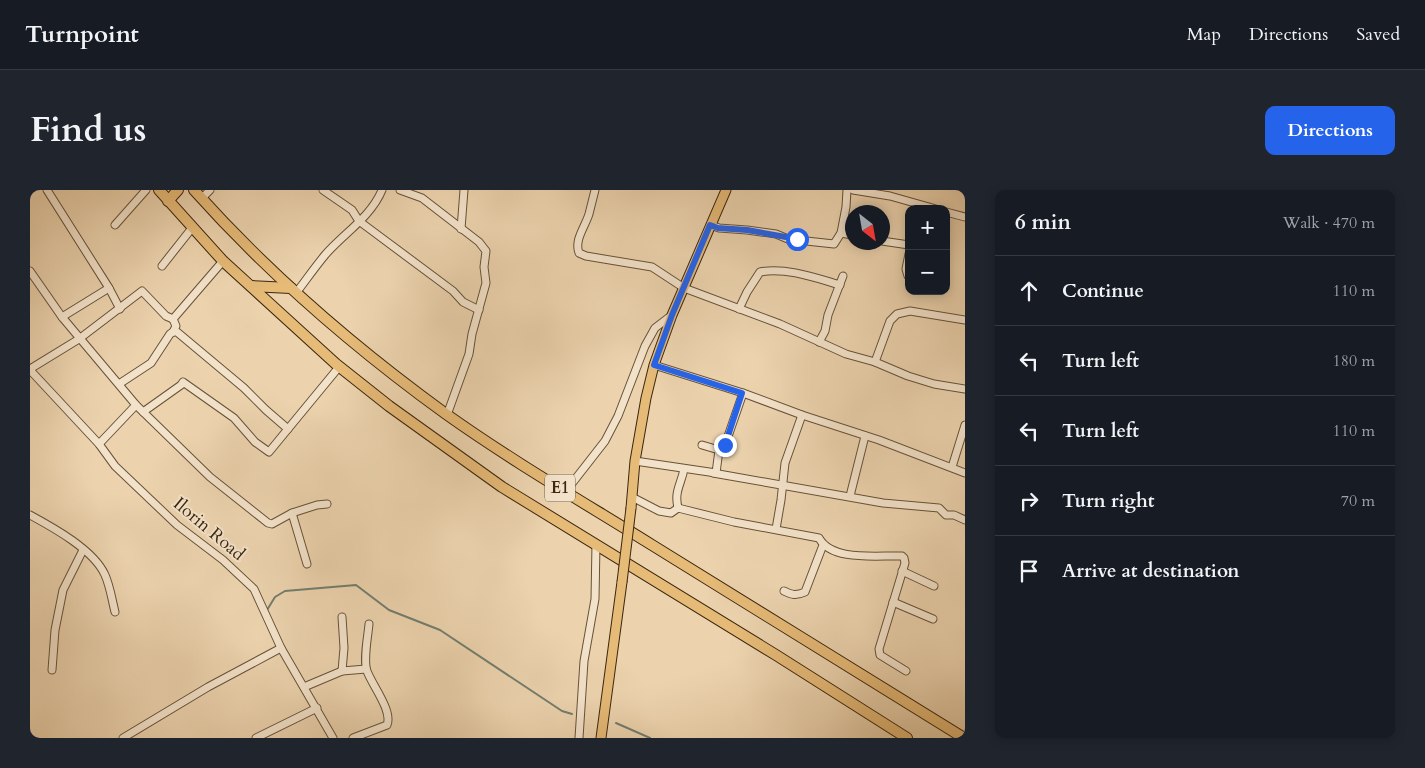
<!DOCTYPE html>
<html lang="en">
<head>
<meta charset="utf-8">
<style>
  body { margin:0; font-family:Cardo,serif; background:#20242c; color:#f1f3f6 }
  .controls { position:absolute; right:15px; top:15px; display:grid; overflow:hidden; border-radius:10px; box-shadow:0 2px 12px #0003 }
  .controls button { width:45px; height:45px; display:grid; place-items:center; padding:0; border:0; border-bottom:1px solid #363941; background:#171b24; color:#f1f3f6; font:25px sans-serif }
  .compass { position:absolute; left:815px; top:15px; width:45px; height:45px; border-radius:50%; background:#171b24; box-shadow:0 2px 12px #0003; rotate:149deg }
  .stop { position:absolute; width:15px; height:15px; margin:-11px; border:4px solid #2563eb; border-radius:50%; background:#fff }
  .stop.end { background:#2563eb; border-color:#fff; box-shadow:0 1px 5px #0008 }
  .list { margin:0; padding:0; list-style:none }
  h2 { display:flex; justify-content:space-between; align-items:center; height:65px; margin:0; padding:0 20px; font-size:21px }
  h2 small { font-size:16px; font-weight:400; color:#9ea1a6 }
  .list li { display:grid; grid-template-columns:32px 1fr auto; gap:15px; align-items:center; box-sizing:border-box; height:70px; padding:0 20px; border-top:1px solid #363941 }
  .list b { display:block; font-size:19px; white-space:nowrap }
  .list em { font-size:16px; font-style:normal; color:#9ea1a6 }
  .icon { flex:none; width:28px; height:28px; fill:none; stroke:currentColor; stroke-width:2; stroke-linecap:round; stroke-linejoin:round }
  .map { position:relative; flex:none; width:935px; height:548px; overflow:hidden; border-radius:10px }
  header { display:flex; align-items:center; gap:30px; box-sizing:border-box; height:70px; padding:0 25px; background:#171b24; border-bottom:1px solid #363941 }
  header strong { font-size:24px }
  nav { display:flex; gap:28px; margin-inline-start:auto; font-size:18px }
  .intro { display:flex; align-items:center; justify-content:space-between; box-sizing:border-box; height:120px; padding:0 30px }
  h1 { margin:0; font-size:35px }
  .button { padding:12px 22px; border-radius:10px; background:#2563eb; color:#fff; font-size:18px; font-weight:700 }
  main { display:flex; gap:30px; padding:0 30px }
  aside { flex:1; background:#171b24; border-radius:10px; box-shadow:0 2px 12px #0003 }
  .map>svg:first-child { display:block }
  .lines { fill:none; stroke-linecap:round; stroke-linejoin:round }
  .stream { stroke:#737d6f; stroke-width:2 }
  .minor-casing { stroke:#665238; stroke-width:9 }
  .major-casing { stroke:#3a2710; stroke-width:11 }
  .highway-casing { stroke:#3a2710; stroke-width:12 }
  .minor { stroke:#f3e2ca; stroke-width:7 }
  .major { stroke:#e6ba77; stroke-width:9 }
  .highway { stroke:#e6ba77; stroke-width:10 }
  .major-bridge-casing { stroke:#3a2710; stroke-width:11; stroke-linecap:butt }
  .major-bridge { stroke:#e6ba77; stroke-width:9 }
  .route { stroke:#2563eb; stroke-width:6 }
  .labels { text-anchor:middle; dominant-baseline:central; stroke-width:4; stroke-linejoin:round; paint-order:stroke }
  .shield { fill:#f3e2ca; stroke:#725f48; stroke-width:1 }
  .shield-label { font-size:16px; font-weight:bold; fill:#3a2710 }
  .street-label { font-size:18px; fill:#3a2710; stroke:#f3e2ca }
</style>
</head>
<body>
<header>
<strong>Turnpoint</strong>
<nav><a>Map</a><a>Directions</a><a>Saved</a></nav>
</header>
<div class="intro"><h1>Find us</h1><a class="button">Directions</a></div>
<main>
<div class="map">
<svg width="935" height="548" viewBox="0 0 935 548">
  <rect width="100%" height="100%" fill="#ecd3ae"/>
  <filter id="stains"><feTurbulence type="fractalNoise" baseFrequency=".004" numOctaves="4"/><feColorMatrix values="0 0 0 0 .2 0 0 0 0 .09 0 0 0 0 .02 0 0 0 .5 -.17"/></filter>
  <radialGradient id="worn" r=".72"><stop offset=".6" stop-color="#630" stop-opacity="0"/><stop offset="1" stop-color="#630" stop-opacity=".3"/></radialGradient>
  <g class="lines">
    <g class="stream">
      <polyline points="237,420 245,407 255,401 326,395 359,420 410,440 532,521 542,524"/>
      <polyline points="586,533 620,548"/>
    </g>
    <g class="minor-casing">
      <g id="minor">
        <polyline points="17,0 79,98 90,119"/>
        <polyline points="293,0 322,20 329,31 423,101 433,112 449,120"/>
        <polyline points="370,0 392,8 449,52 456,61 454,77 456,93 442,144 439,164 417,225"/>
        <path d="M565,0C563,8 561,16 559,24C555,37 544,50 549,63L556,66L622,77L654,98L750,134L816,164L845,172L878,186L904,194L935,199"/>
        <polyline points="823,0 860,6 906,19"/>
        <polyline points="171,9 180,0"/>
        <polyline points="916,22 935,27"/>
        <polyline points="85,35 116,0"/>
        <polyline points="681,35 689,38 717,40 746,44 758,49 804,54 811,43 816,17 817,0"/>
        <polyline points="431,39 434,0"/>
        <polyline points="811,43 822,45"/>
        <polyline points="852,51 879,55"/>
        <polyline points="132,76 162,38"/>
        <polyline points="0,81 32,127 106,215 180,287 238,333 242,334 262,323 287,315 297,314"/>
        <polyline points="878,86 876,79 879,64"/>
        <path d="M266,103C276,90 285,77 295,65C313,44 341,27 352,0"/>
        <path d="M709,119L717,102L730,82C756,77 786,88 810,95"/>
        <polyline points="32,127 79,98"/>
        <polyline points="143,142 147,142 214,198 236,220 258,239"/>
        <polyline points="789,152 795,141 798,125 813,86"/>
        <polyline points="845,172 860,131 867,124 880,121 935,130"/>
        <polyline points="624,175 713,203 772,225 849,250 935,283"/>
        <polyline points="0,179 49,149 112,101 136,126 143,129"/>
        <polyline points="0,180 69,254 85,276 147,335 193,370 224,399 251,458 303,548"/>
        <polyline points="89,194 121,173 140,144 143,142 146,136 143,129 193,71"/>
        <polyline points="113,222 151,195 153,192 204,228 225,252 239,262 309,177"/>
        <polyline points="69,254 106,215"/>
        <polyline points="672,255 689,260"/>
        <polyline points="605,271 686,283 689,260 695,255 713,203"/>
        <polyline points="922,277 935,235"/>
        <polyline points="683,283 853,313 909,318 916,325 924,325 935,330"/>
        <polyline points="536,301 575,251 588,226 615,156 625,138 642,125"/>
        <polyline points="820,306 835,246"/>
        <path d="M602,307L629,321L641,323L648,318L704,332L789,348C802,372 848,365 872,366L874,368L875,373L849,459L850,465L876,481"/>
        <path d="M648,318C644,301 651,295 654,279"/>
        <polyline points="262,323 277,374"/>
        <path d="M0,325C24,338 64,360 75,385C80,396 82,410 85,422"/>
        <polyline points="746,339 751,310 755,273 772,225"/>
        <polyline points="872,381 904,396"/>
        <path d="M754,401C762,405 766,406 775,402L793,355"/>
        <polyline points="863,412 903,429"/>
        <polyline points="312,427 314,458 312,481"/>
        <polyline points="22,480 25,440 33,400 53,360"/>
        <polyline points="274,497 312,481 336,479"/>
        <polyline points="93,548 178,497 251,458"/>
        <polyline points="226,548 287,518"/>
        <path d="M323,548L357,535C363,521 342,495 337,481C333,470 338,446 339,434"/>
        <polyline points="549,548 554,471 565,409 566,354"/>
      </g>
    </g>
    <g class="major-casing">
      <g id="major">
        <polyline points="601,318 605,271 616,208 624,175 642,125 696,0"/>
        <polyline points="571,548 592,392"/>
      </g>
    </g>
    <g class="highway-casing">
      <g id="highway">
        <polyline points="129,0 193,71 306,174 359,216 472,297 746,465 877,548"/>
        <path d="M164,0C239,84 325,158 416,224C482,271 553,312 622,355C726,419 830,484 934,548"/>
        <polyline points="138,11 148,0"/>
        <polyline points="221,96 261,98"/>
      </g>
    </g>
    <use href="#minor" class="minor"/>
    <use href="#major" class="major"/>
    <use href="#highway" class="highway"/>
    <g class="major-bridge-casing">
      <polyline id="major-bridge" points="592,392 601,318"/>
    </g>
    <use href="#major-bridge" class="major-bridge"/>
  </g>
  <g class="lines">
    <polyline class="route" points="695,255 712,203 624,175 642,125 680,35 688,38 717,40 767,49"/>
  </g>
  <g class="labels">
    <rect class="shield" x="515" y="284.5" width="30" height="27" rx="4"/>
    <g class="shield-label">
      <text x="530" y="298">E1</text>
    </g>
    <g class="street-label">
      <text transform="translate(179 339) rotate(40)">Ilorin Road</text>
    </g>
  </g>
  <rect width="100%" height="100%" filter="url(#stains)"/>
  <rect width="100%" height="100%" fill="url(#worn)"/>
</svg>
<div class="controls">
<button>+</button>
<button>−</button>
</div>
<svg class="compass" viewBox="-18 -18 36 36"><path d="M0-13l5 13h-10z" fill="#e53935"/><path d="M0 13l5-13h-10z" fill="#9ea1a6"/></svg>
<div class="stop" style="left:767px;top:49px"></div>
<div class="stop end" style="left:695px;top:255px"></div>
</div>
<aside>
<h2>6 min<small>Walk · 470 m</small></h2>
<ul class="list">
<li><svg class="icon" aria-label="ahead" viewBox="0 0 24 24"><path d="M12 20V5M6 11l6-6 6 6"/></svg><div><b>Continue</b></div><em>110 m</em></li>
<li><svg class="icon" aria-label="left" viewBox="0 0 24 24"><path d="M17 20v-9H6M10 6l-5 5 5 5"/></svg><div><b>Turn left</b></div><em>180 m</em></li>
<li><svg class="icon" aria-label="left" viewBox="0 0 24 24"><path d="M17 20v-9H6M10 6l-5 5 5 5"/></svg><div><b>Turn left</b></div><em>110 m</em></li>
<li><svg class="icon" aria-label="right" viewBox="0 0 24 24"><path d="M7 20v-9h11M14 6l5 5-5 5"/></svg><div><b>Turn right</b></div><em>70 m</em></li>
<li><svg class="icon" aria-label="arrive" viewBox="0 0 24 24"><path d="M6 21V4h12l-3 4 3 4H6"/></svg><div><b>Arrive at destination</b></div></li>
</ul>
</aside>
</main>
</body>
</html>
